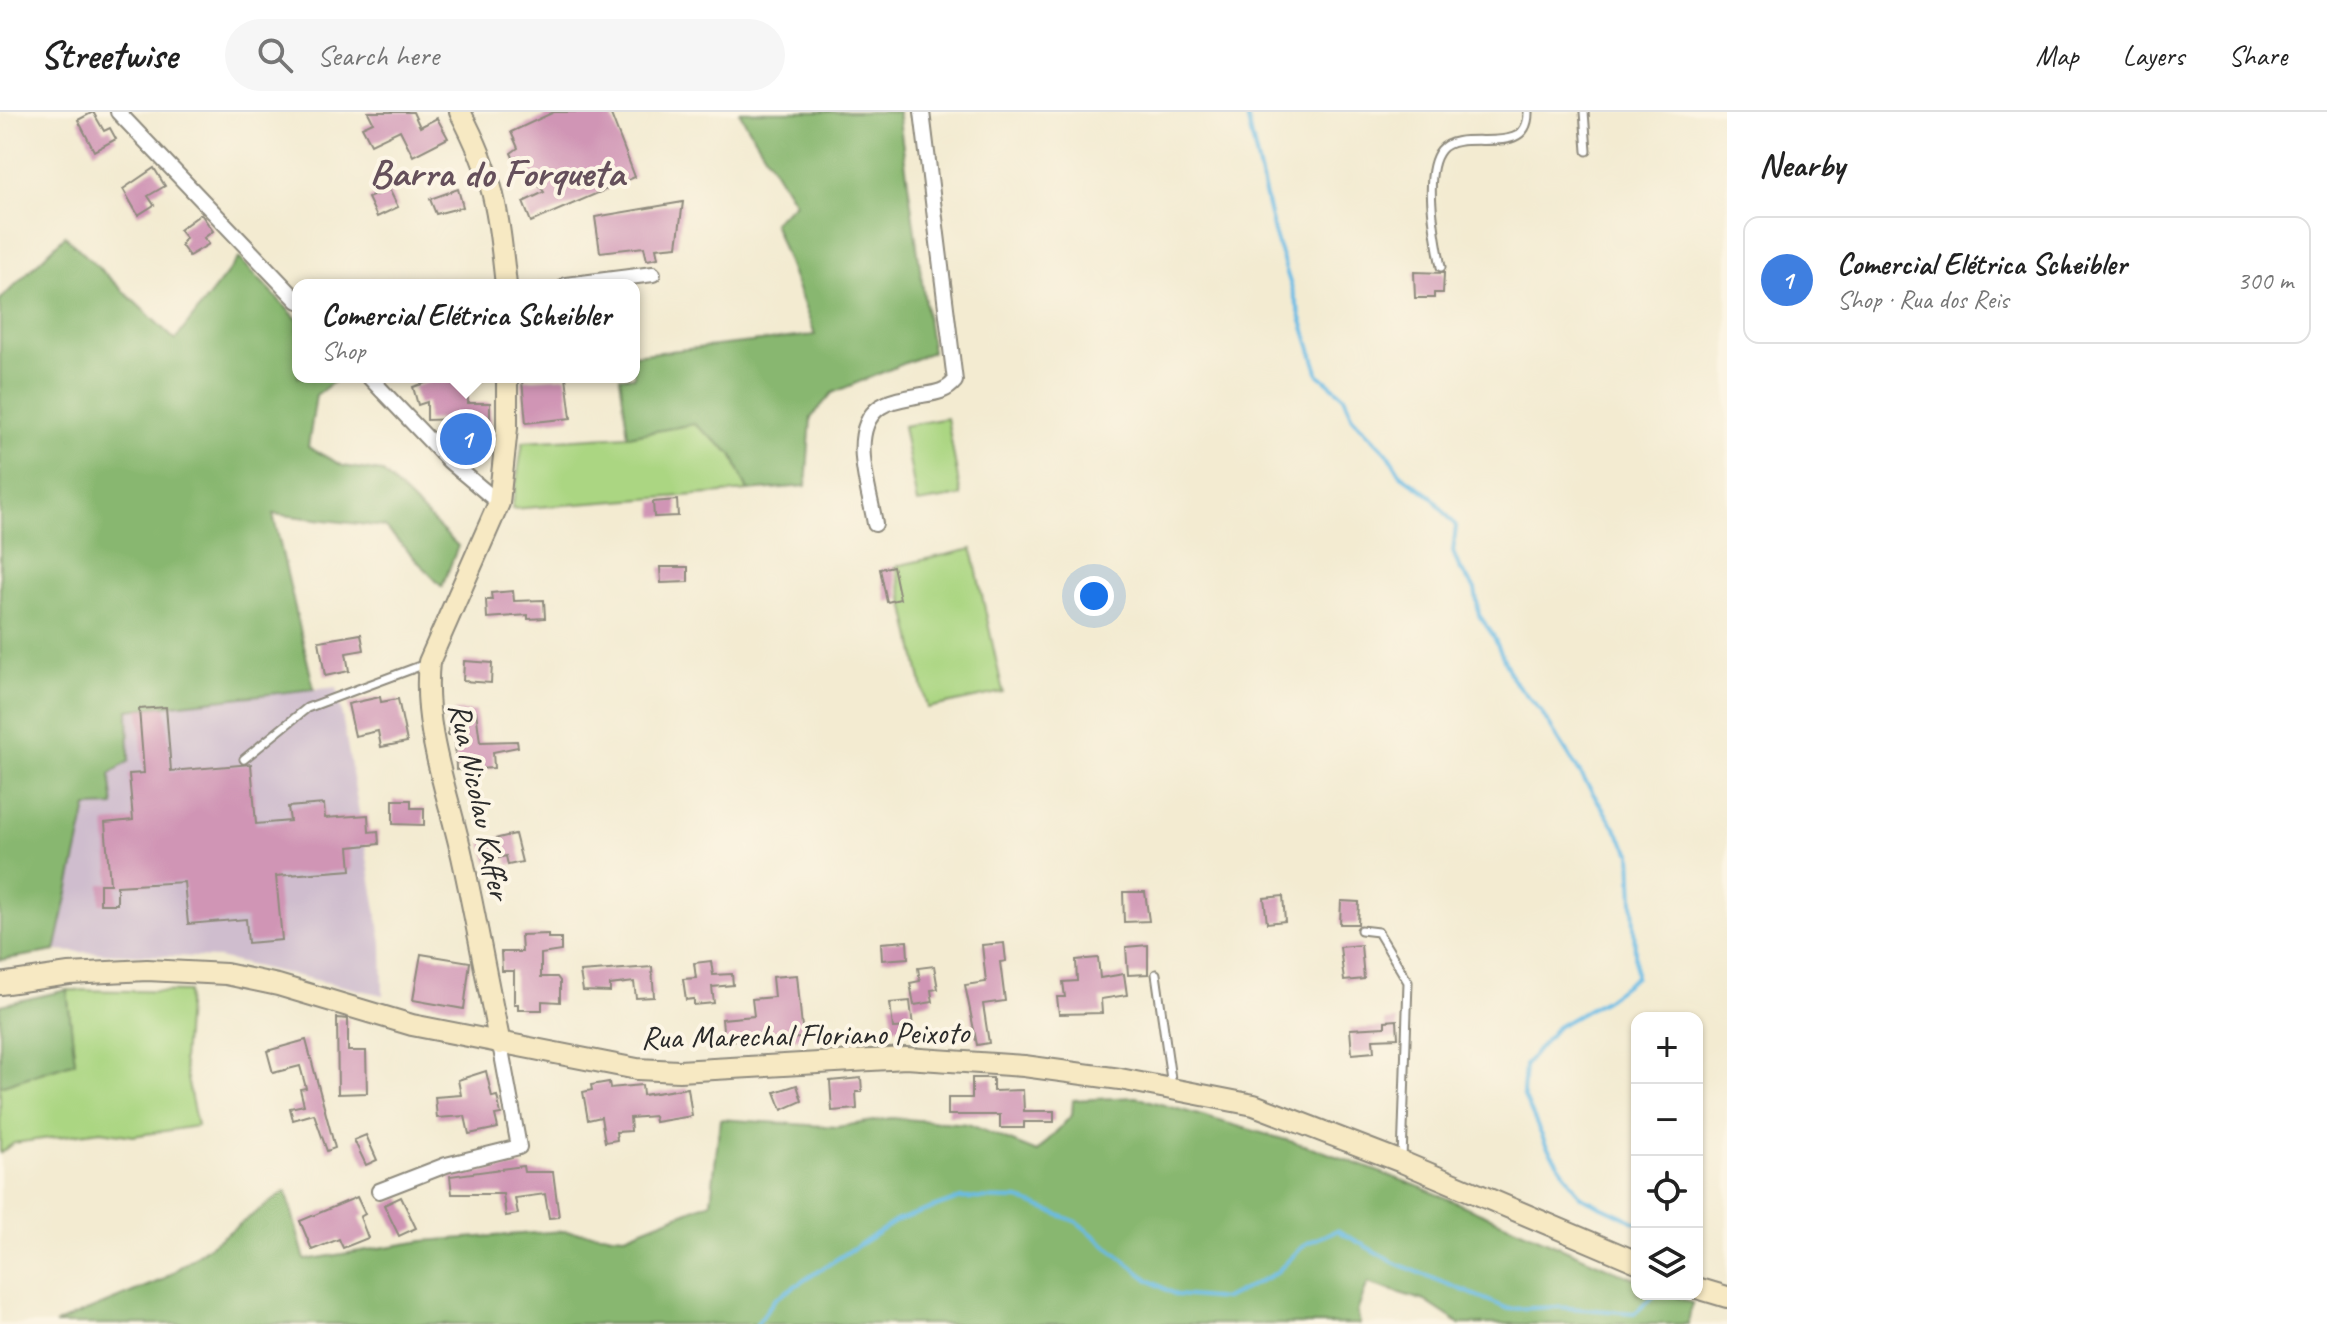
<!DOCTYPE html>
<html lang="en">
<head>
<meta charset="utf-8">
<style>
  body { margin:0; font-family:Caveat,sans-serif; background:#f6f6f6; color:#222 }
  .controls { position:absolute; right:24px; bottom:24px; display:grid; overflow:hidden; border-radius:16px; box-shadow:0 2px 6px #0004 }
  .controls button { width:72px; height:72px; display:grid; place-items:center; padding:0; border:0; border-bottom:2px solid #e0e0e0; background:#fff; color:#222; font:40px sans-serif }
  .you { position:absolute; left:1094px; top:484px; width:28px; height:28px; margin:-20px; border:6px solid #fff; border-radius:50%; background:#1a73e8; box-shadow:0 0 0 12px #1a73e833 }
  .badge { display:grid; place-items:center; width:52px; height:52px; border-radius:50%; background:#1f6fb2; color:#fff; font-size:26px; font-weight:700 }
  .pin { position:absolute; translate:-50% -50%; border:4px solid #fff; box-shadow:0 2px 8px #0006 }
  .popup { position:absolute; left:292px; top:167px; width:348px; height:104px; box-sizing:border-box; display:grid; place-content:center; border-radius:16px; background:#fff; filter:drop-shadow(0 2px 6px #0005); font-size:26px; white-space:nowrap; color:#767676 }
  .popup b { font-size:30px; color:#222 }
  .popup::after { content:''; position:absolute; left:50%; top:100%; margin-left:-16px; border:16px solid transparent; border-top-color:#fff }
  .list { margin:0; padding:0; list-style:none }
  h2 { display:flex; justify-content:space-between; align-items:center; height:104px; margin:0; padding:0 32px; font-size:34px }
  h2 small { font-size:26px; font-weight:400; color:#767676 }
  .list li { display:grid; grid-template-columns:52px 1fr auto; gap:24px; align-items:center; box-sizing:border-box; height:128px; margin:0 16px 16px; padding:0 16px; border:2px solid #e0e0e0; border-radius:16px }
  .list b { display:block; font-size:30px; white-space:nowrap }
  .list p { margin:0; font-size:26px; white-space:nowrap; color:#767676 }
  .list em { font-size:26px; font-style:normal; color:#767676 }
  .icon { flex:none; width:44px; height:44px; fill:none; stroke:currentColor; stroke-width:2; stroke-linecap:round; stroke-linejoin:round }
  .map { position:relative; flex:none; width:1727px; height:1212px; overflow:hidden }
  header { display:flex; align-items:center; gap:48px; box-sizing:border-box; height:112px; padding:0 40px; background:#fff; border-bottom:2px solid #e0e0e0 }
  header strong { font-size:38px }
  nav { display:flex; gap:44px; margin-inline-start:auto; font-size:28px }
  .search { width:560px; height:72px; background:#f6f6f6; display:flex; align-items:center; gap:20px; box-sizing:border-box; padding:0 28px; border-radius:44px; color:#767676; font-size:30px }
  main { display:flex }
  aside { flex:1; background:#fff }
  .map>svg:first-child { display:block }
  .industrial { fill:#cfbdce }
  .green { fill:#abd682; stroke:#6b8056; stroke-width:2 }
  .forest { fill:#88b770; stroke:#5a714e; stroke-width:2 }
  .lines { fill:none; stroke-linecap:round; stroke-linejoin:round }
  .stream { stroke:#69bbe5; stroke-width:4 }
  .building { fill:#d095b5 }
  .service-casing { stroke:#8f8b7e; stroke-width:11 }
  .minor-casing { stroke:#8f8b7e; stroke-width:18 }
  .secondary-casing { stroke:#8f8b7e; stroke-width:24 }
  .service { stroke:#fff; stroke-width:7 }
  .minor { stroke:#fff; stroke-width:14 }
  .secondary { stroke:#f7e9c3; stroke-width:20 }
  .labels { text-anchor:middle; dominant-baseline:central; stroke-width:8; stroke-linejoin:round; paint-order:stroke }
  .street-label { font-size:32px; fill:#2b2b2b; stroke:#fcf5e5 }
  .district-label { font-size:40px; font-weight:bold; fill:#65505b; stroke:#fcf5e5 }
</style>
</head>
<body>
<header>
<strong>Streetwise</strong>
<div class="search"><svg class="icon" aria-label="search" viewBox="0 0 24 24"><circle cx="10" cy="10" r="6"/><path d="M15 15l6 6"/></svg>Search here</div>
<nav><a>Map</a><a>Layers</a><a>Share</a></nav>
</header>
<main>
<div class="map">
<svg width="1727" height="1212" viewBox="0 0 1727 1212">
  <rect width="100%" height="100%" fill="#fcf5e5"/>
  <filter id="ink" filterUnits="userSpaceOnUse"><feTurbulence type="fractalNoise" baseFrequency=".0125" numOctaves="2"/><feDisplacementMap in="SourceGraphic" scale="16" xChannelSelector="R" yChannelSelector="G"/><feConvolveMatrix kernelMatrix="1 2 1 2 8 2 1 2 1" color-interpolation-filters="sRGB"/></filter>
  <filter id="wash" filterUnits="userSpaceOnUse"><feTurbulence type="fractalNoise" baseFrequency=".006" numOctaves="4" result="noise"/><feDisplacementMap in="SourceGraphic" scale="32" xChannelSelector="R" yChannelSelector="G"/><feGaussianBlur stdDeviation="1.8" result="paint"/><feColorMatrix in="noise" values="0 0 0 0 0 0 0 0 0 0 0 0 0 0 0 0 0 1.4 0 .05"/><feComposite in="paint" operator="in"/></filter>
  <g filter="url(#wash)">
    <rect width="100%" height="100%" fill="#f3ebd1"/>
    <polygon class="industrial" points="337,575 382,831 383,883 218,846 55,839 87,695 109,662 129,648 128,598"/>
    <g class="green">
      <polygon points="947,306 961,384 917,391 903,314"/>
      <polygon points="694,312 732,342 748,379 512,397 523,330 628,324"/>
      <polygon points="972,437 1003,580 927,596 896,454"/>
      <polygon points="67,878 188,880 183,948 197,1014 133,1024 101,1019 14,1031 0,1041 0,974 75,950"/>
    </g>
    <g class="forest">
      <polygon points="739,0 898,0 932,240 832,281 811,306 806,374 748,379 732,342 694,312 628,324 620,265 634,265 634,243 815,223 773,110 795,91"/>
      <polygon points="65,124 175,228 239,146 298,208 298,265 340,265 316,283 308,335 343,354 382,360 458,434 442,475 385,415 273,402 314,577 128,598 129,649 110,662 114,694 87,695 55,839 0,848 0,188"/>
      <polygon points="67,878 75,950 0,974 0,893"/>
      <polygon points="1136,985 1314,1036 1420,1075 1637,1168 1637,1182 1670,1182 1692,1191 1688,1212 1460,1212 1425,1189 1368,1171 1357,1200 1360,1212 55,1212 162,1168 286,1079 305,1148 423,1129 563,1119 625,1124 711,1090 720,1007 837,1015 891,1006 968,1012 1037,1040 1072,1003 1073,988"/>
    </g>
    <g class="lines">
      <g class="stream">
        <polyline points="1246,0 1274,120 1319,263 1344,284 1353,306 1388,342 1401,363 1431,384 1456,414 1453,440 1459,455 1475,477 1479,503 1493,523 1513,568 1540,598 1631,741 1636,865 1605,888 1557,915 1525,953 1523,982 1546,1033 1581,1085 1637,1111"/>
        <polyline points="757,1212 775,1187 896,1109 961,1086 1019,1087 1077,1110 1149,1168 1176,1183 1225,1187 1276,1161 1305,1132 1337,1118 1393,1150 1509,1197 1556,1195 1635,1201 1656,1182"/>
      </g>
    </g>
    <g id="blocks">
      <g class="building">
        <polygon points="93,0 104,19 110,16 116,27 94,39 78,8"/>
        <polygon points="368,0 413,0 420,15 437,6 448,26 413,44 400,18 371,32 362,15 373,10"/>
        <polygon points="554,0 610,0 635,65 531,110 523,90 544,80 527,56 519,58 511,41 518,36 511,20"/>
        <polygon points="154,56 165,74 148,84 154,93 138,103 123,77"/>
        <polygon points="389,77 398,95 377,105 368,86"/>
        <polygon points="458,77 463,95 436,102 430,87"/>
        <polygon points="683,90 677,134 656,136 658,146 647,148 644,135 600,140 595,105"/>
        <polygon points="201,102 213,119 204,126 209,132 189,144 181,133 186,126 179,118"/>
        <polygon points="1414,160 1444,161 1443,181 1434,181 1434,186 1415,186"/>
        <polygon points="435,265 467,265 468,291 490,291 490,340 457,340 456,307 427,308 427,290 418,293 413,275 435,268"/>
        <polygon points="566,265 571,306 526,311 522,268"/>
        <polygon points="677,388 678,404 654,405 653,390"/>
        <polygon points="893,454 900,487 887,490 880,457"/>
        <polygon points="660,455 688,455 688,470 661,471"/>
        <polygon points="513,479 514,489 544,488 545,506 528,507 528,503 487,506 486,488 492,488 491,481"/>
        <polygon points="361,522 364,538 346,541 349,559 325,564 319,529"/>
        <polygon points="464,549 492,551 491,571 463,569"/>
        <polygon points="380,585 381,590 398,587 407,630 381,635 378,619 355,624 348,592"/>
        <polygon points="166,595 171,659 251,652 256,712 290,709 288,695 324,692 325,706 368,703 369,720 378,719 379,732 349,735 351,758 276,764 282,828 248,831 246,807 188,812 184,770 117,774 117,792 100,792 100,772 110,772 105,711 133,708 129,662 144,661 139,597"/>
        <polygon points="454,599 476,599 480,630 517,629 518,635 493,640 494,656 456,658 455,623 448,623 449,609 454,609"/>
        <polygon points="393,688 411,688 411,696 424,696 424,713 393,712"/>
        <polygon points="515,722 522,750 508,753 506,744 487,749 482,730"/>
        <polygon points="1123,780 1145,780 1149,809 1124,810"/>
        <polygon points="1283,784 1285,809 1267,811 1264,786"/>
        <polygon points="1341,789 1359,790 1358,812 1340,812"/>
        <polygon points="548,822 548,826 561,826 561,839 541,842 541,865 557,865 560,869 560,890 542,889 542,898 518,898 518,892 514,892 514,859 502,859 501,840 522,840 521,823"/>
        <polygon points="907,829 908,846 882,848 881,831"/>
        <polygon points="1004,831 1006,849 1000,850 1005,889 983,892 989,931 977,933 965,873 986,870 982,833"/>
        <polygon points="1148,833 1148,862 1128,863 1126,835"/>
        <polygon points="1361,833 1364,867 1344,869 1340,835"/>
        <polygon points="421,842 470,850 464,897 413,888"/>
        <polygon points="1098,846 1100,866 1124,862 1127,883 1101,887 1102,901 1059,902 1057,885 1065,885 1063,870 1077,869 1076,848"/>
        <polygon points="711,849 713,863 732,862 733,873 712,875 714,891 694,893 694,887 686,888 683,867 696,866 694,851"/>
        <polygon points="934,854 938,877 931,878 933,890 914,893 910,871 920,869 918,856"/>
        <polygon points="652,855 654,885 636,886 634,870 610,873 610,880 583,879 580,860"/>
        <polygon points="797,863 803,926 724,929 722,907 754,904 752,887 774,885 772,865"/>
        <polygon points="910,889 913,915 893,916 890,891"/>
        <polygon points="337,906 348,907 348,939 366,939 367,981 338,982"/>
        <polygon points="1397,908 1398,926 1373,927 1374,940 1352,942 1350,917 1385,915 1385,909"/>
        <polygon points="306,928 335,1036 327,1039 314,1002 293,1008 290,996 304,993 300,977 306,976 300,954 273,961 267,939"/>
        <polygon points="486,959 492,985 497,984 501,1002 495,1003 498,1016 469,1022 465,1004 437,1006 435,985 461,983 458,968"/>
        <polygon points="861,966 862,980 856,980 857,997 832,999 830,969"/>
        <polygon points="972,966 993,966 993,979 1023,978 1024,999 1054,999 1054,1010 1024,1010 1024,1016 1000,1016 1000,1003 948,1003 948,986 972,986"/>
        <polygon points="609,970 610,976 642,973 643,983 688,976 692,1004 655,1010 654,1004 630,1006 631,1019 616,1020 617,1028 605,1030 601,1005 588,1008 583,980 592,978 591,973"/>
        <polygon points="797,973 802,989 782,998 775,980"/>
        <polygon points="366,1023 377,1048 366,1053 354,1028"/>
        <polygon points="523,1054 524,1060 553,1060 559,1105 549,1106 545,1082 515,1086 518,1102 506,1104 503,1082 452,1082 450,1064"/>
        <polygon points="357,1085 365,1102 360,1105 368,1126 343,1136 339,1127 312,1138 300,1109"/>
        <polygon points="401,1085 416,1116 399,1124 384,1093"/>
      </g>
    </g>
  </g>
  <g filter="url(#ink)">
    <use href="#blocks" fill-opacity="0" stroke="#8f8b7e" stroke-width="2"/>
    <g class="lines">
      <g class="service-casing">
        <g id="service">
          <polyline points="1584,0 1587,39"/>
          <path d="M1441,155C1436,127 1422,61 1441,38C1460,14 1529,49 1528,0"/>
          <polyline points="244,647 307,596 428,551"/>
          <polyline points="1361,818 1378,820 1408,870 1402,1047"/>
          <polyline points="1156,862 1172,974"/>
        </g>
      </g>
      <g class="minor-casing">
        <g id="minor">
          <polyline points="118,0 298,189"/>
          <polyline points="566,173 653,162"/>
          <polyline points="369,265 449,349 499,391"/>
          <path d="M875,412C870,379 847,318 880,295C892,287 908,286 922,283C935,281 946,280 955,269L922,0"/>
          <polyline points="379,1079 446,1053 519,1035 500,932"/>
        </g>
      </g>
      <g class="secondary-casing">
        <g id="secondary">
          <path d="M460,0C495,66 498,100 506,173"/>
          <polyline points="0,872 69,862 147,858 226,862 278,873 412,913 637,957 679,959 906,946 1024,954 1120,967 1254,993 1402,1050 1637,1150"/>
          <path d="M500,932C487,870 476,807 462,744C448,681 422,616 429,550L499,391L507,316V265"/>
          <polyline points="1697,1176 1727,1185"/>
        </g>
      </g>
      <use href="#service" class="service"/>
      <use href="#minor" class="minor"/>
      <use href="#secondary" class="secondary"/>
    </g>
  </g>
  <g class="labels">
    <g class="street-label">
      <text transform="translate(480 689) rotate(78)">Rua Nicolau Kaffer</text>
      <text transform="translate(805 923) rotate(-1)">Rua Marechal Floriano Peixoto</text>
    </g>
    <g class="district-label">
      <text x="497" y="61">Barra do Forqueta</text>
    </g>
  </g>
</svg>
<div class="controls">
<button>+</button>
<button>−</button>
<button><svg class="icon" aria-label="locate" viewBox="0 0 24 24"><circle cx="12" cy="12" r="6"/><path d="M12 2v4M12 18v4M2 12h4M18 12h4"/></svg></button>
<button><svg class="icon" aria-label="layers" viewBox="0 0 24 24"><path d="M12 4l9 5-9 5-9-5zM3 14l9 5 9-5"/></svg></button>
</div>
<div class="you"></div>
<div class="pin badge" style="left:466px;top:327px;background:#3f7fe0">1</div>
<div class="popup"><b>Comercial Elétrica Scheibler</b>Shop</div>
</div>
<aside>
<h2>Nearby<small></small></h2>
<ul class="list">
<li><span class="badge" style="background:#3f7fe0">1</span><div><b>Comercial Elétrica Scheibler</b><p>Shop · Rua dos Reis</p></div><em>300 m</em></li>
</ul>
</aside>
</main>
</body>
</html>
